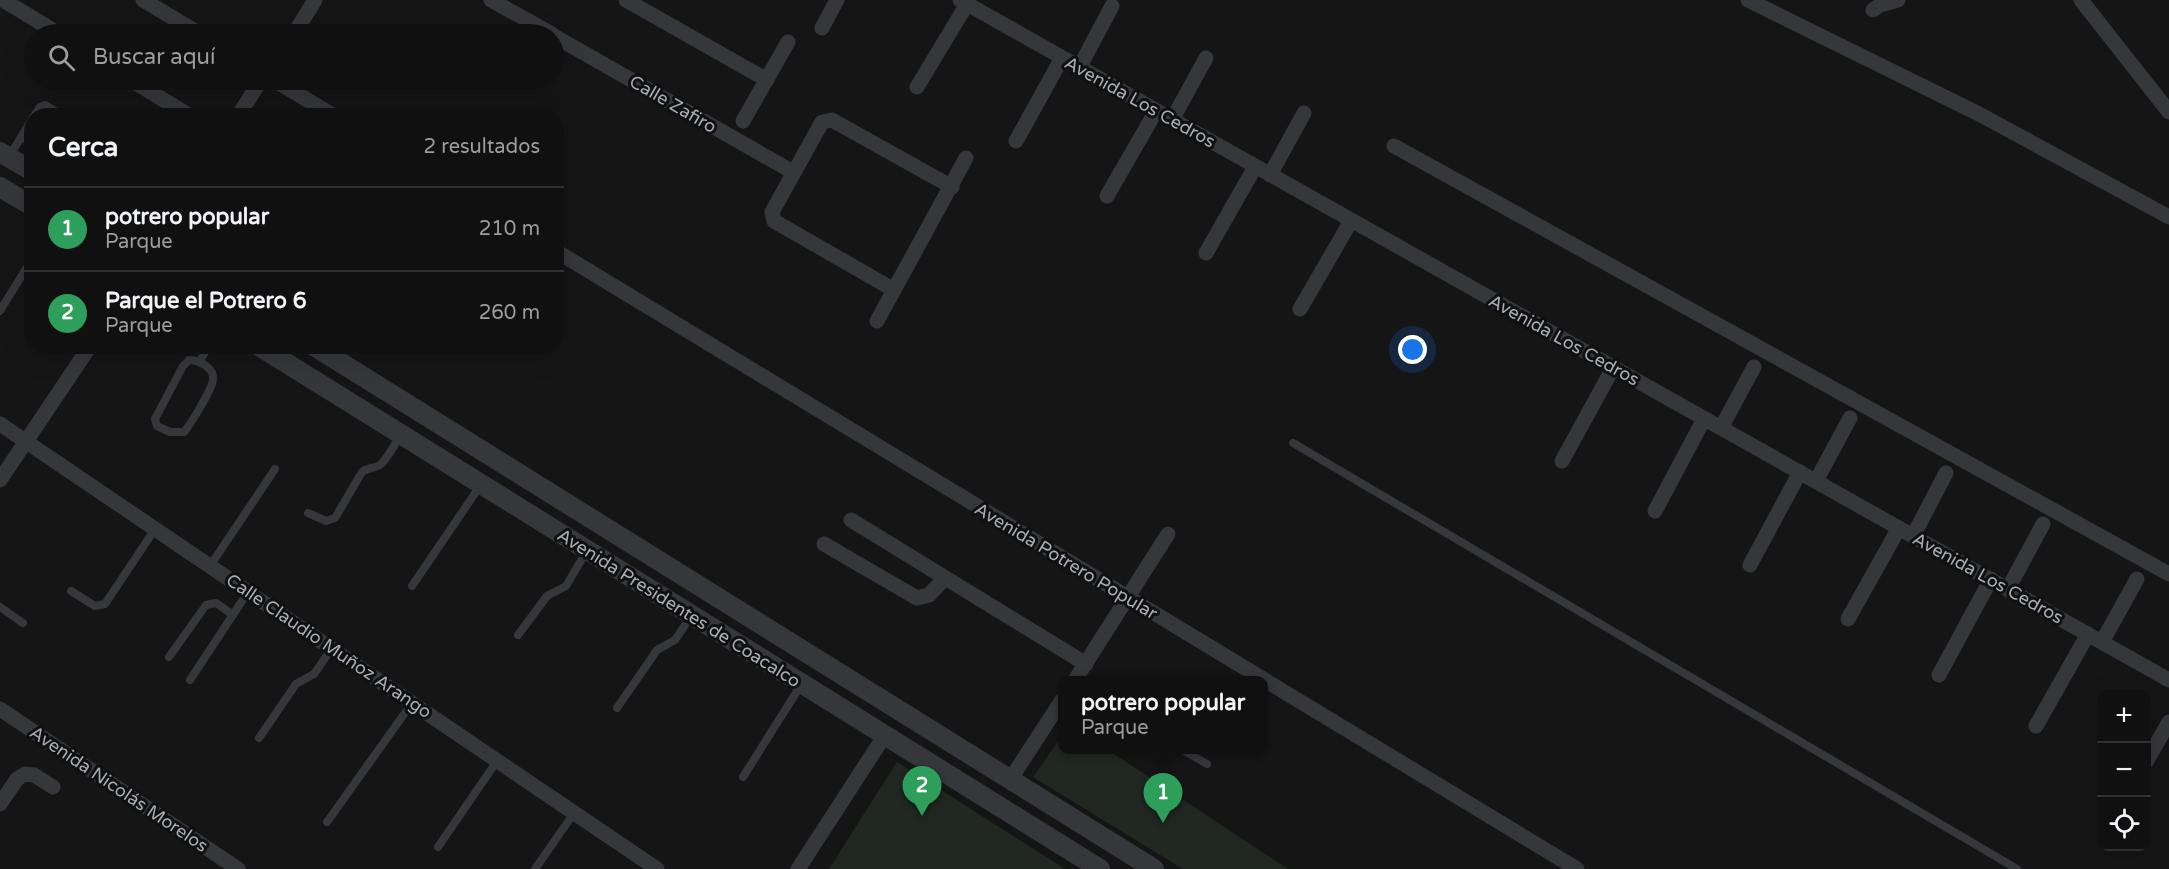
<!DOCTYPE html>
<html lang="es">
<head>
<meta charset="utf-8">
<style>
  body { margin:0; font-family:"Varela Round",sans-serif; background:#1e1e1e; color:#f1f3f6 }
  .controls { position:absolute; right:18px; bottom:18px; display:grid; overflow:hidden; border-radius:12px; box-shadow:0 6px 24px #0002 }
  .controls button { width:54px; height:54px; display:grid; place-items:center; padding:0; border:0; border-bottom:2px solid #303030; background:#101010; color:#f1f3f6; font:30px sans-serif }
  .you { position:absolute; left:1413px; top:350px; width:21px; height:21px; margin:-15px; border:4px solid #fff; border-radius:50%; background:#1a73e8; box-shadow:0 0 0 9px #1a73e833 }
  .badge { display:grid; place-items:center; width:39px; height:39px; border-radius:50%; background:#0b8043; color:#fff; font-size:20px; font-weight:700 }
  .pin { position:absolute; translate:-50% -50px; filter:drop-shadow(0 2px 3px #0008) }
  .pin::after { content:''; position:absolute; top:32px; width:21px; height:18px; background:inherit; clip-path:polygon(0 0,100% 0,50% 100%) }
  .popup { position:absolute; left:1058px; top:676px; width:210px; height:78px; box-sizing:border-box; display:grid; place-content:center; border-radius:12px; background:#101010; filter:drop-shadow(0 2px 4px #0005); font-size:20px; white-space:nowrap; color:#9c9d9f }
  .popup b { font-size:22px; color:#f1f3f6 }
  .popup::after { content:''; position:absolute; left:50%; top:100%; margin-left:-12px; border:12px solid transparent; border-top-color:#101010 }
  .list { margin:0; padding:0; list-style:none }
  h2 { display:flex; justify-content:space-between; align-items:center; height:78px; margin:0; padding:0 24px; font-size:26px }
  h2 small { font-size:20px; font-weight:400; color:#9c9d9f }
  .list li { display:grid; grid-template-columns:39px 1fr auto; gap:18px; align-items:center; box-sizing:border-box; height:84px; padding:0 24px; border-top:2px solid #303030 }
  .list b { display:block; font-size:22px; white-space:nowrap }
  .list p { margin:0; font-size:20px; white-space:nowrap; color:#9c9d9f }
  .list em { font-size:20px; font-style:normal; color:#9c9d9f }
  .icon { flex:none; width:33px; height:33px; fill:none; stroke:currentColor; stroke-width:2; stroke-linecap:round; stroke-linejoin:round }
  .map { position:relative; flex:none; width:2169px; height:869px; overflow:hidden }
  .search { position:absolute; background:#101010; box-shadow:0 6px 24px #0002; left:24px; top:24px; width:540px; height:66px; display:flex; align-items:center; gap:15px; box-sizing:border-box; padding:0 21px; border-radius:33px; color:#9c9d9f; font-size:22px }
  .panel { position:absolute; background:#101010; box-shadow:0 6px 24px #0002; left:24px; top:108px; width:540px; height:246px; border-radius:24px }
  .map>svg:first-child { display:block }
  .green { fill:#212822 }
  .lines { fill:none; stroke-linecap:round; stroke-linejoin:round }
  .service { stroke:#36373b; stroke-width:8 }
  .minor { stroke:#36373b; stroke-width:15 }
  .tertiary { stroke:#36373b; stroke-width:20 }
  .labels { text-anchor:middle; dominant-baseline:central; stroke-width:6; stroke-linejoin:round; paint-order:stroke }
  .street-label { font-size:18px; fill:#a8acb5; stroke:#101011 }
</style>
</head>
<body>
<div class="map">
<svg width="2169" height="869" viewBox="0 0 2169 869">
  <rect width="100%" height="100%" fill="#151516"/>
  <g class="green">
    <polygon points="1062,736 1062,750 1108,750 1288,869 1183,869 1033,777"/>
    <polygon points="897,762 1065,869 829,869"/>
  </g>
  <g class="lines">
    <g class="service">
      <polyline points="34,116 40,107 45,105 63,116"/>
      <polyline points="21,137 32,143"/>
      <polyline points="9,157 32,119"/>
      <polyline points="0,311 32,259"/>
      <path d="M189,360C199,360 215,368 213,380C212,389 191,424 184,432H170L157,426L155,419L183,366Z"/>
      <polyline points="199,362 209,346"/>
      <polyline points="1293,443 2017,869"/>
      <path d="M308,513L326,521L335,518L362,472C368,467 374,469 380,465C388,458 394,445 400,436"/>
      <polyline points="210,566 275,469"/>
      <polyline points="412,586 480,486"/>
      <polyline points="71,591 95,606 105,604 155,529"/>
      <polyline points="0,607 23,623"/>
      <polyline points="518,635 547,596 566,586 586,552"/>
      <polyline points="169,657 206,605 216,603 233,615"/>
      <polyline points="190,680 248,592"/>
      <polyline points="617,708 657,650 675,640 691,616"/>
      <polyline points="259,738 296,684 314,674 332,648"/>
      <polyline points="1183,750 1207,764"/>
      <polyline points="743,777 801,685"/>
      <polyline points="327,822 412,703"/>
      <polyline points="438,847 497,761"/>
      <polyline points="535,869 574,813"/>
    </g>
    <g class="minor">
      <polyline points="3,0 59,34"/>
      <polyline points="143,0 200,34"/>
      <polyline points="491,0 552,34"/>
      <polyline points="626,0 767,80"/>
      <polyline points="960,0 2169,680"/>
      <polyline points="1748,0 1979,114 2169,217"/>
      <polyline points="2081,0 2169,112"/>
      <polyline points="1873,10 1880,5 1898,0"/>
      <polyline points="822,28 837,0"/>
      <polyline points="294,34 315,0"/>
      <polyline points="554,36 793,172"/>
      <polyline points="1079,68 1112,6"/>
      <polyline points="131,80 190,116"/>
      <polyline points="274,80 334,116"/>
      <polyline points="917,87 967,4"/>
      <polyline points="238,116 261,80"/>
      <polyline points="1172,120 1206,58"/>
      <polyline points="743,121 788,42"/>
      <polyline points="1016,141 1062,58"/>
      <polyline points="1394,146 2169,574"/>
      <polyline points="1270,175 1304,113"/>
      <polyline points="1107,196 1156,111"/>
      <polyline points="556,251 1577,869"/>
      <polyline points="1206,253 1255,167"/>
      <polyline points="894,290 774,221 772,212 822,122 832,120 952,187"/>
      <polyline points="1300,309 1351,221"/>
      <polyline points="877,321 966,158"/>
      <polyline points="0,424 657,869"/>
      <polyline points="1721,428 1754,367"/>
      <polyline points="1562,461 1613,368"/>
      <polyline points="0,480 90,346"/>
      <polyline points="1816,481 1850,418"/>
      <polyline points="1655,511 1704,419"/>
      <polyline points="851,520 1086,664"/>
      <polyline points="1913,536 1946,473"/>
      <polyline points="824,544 917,598 929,595 945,578"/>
      <polyline points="1750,565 1800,472"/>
      <polyline points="2008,589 2043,524"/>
      <polyline points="1848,619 1899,528"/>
      <polyline points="2102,642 2137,579"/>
      <polyline points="1939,675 1991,579"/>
      <polyline points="1075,680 1168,534"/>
      <polyline points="0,709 238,869"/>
      <polyline points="2036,726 2088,634"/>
      <polyline points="2146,762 2169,722"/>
      <polyline points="1010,780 1062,700"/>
      <polyline points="0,804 17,779 25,774 34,775 53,787"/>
      <polyline points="798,869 885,735"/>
    </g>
    <g class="tertiary">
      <polyline points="0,152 32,171"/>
      <polyline points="0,187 32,206"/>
      <polyline points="259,346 1100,869"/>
      <polyline points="314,346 1154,869"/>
    </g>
  </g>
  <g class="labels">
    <g class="street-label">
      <text transform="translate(1140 102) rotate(29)">Avenida Los Cedros</text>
      <text transform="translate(673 104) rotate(30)">Calle Zafiro</text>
      <text transform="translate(1564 340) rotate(29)">Avenida Los Cedros</text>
      <text transform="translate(1066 561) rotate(31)">Avenida Potrero Popular</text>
      <text transform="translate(1988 578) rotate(29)">Avenida Los Cedros</text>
      <text transform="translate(679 608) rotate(32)">Avenida Presidentes de Coacalco</text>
      <text transform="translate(329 646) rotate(34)">Calle Claudio Muñoz Arango</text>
      <text transform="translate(119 789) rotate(34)">Avenida Nicolás Morelos</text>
    </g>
  </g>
</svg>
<div class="controls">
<button>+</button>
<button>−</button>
<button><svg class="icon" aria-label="locate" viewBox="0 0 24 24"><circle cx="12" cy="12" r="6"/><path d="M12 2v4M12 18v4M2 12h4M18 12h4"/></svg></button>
</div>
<div class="you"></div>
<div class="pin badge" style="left:1163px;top:823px;background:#2e9e5b">1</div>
<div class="popup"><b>potrero popular</b>Parque</div>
<div class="pin badge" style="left:922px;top:816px;background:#2e9e5b">2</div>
<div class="search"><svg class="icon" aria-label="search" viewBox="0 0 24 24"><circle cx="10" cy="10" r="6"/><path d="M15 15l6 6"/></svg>Buscar aquí</div>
<section class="panel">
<h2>Cerca<small>2 resultados</small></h2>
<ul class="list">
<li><span class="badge" style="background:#2e9e5b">1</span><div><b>potrero popular</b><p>Parque</p></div><em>210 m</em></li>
<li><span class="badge" style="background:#2e9e5b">2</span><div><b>Parque el Potrero 6</b><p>Parque</p></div><em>260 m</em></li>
</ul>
</section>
</div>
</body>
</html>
